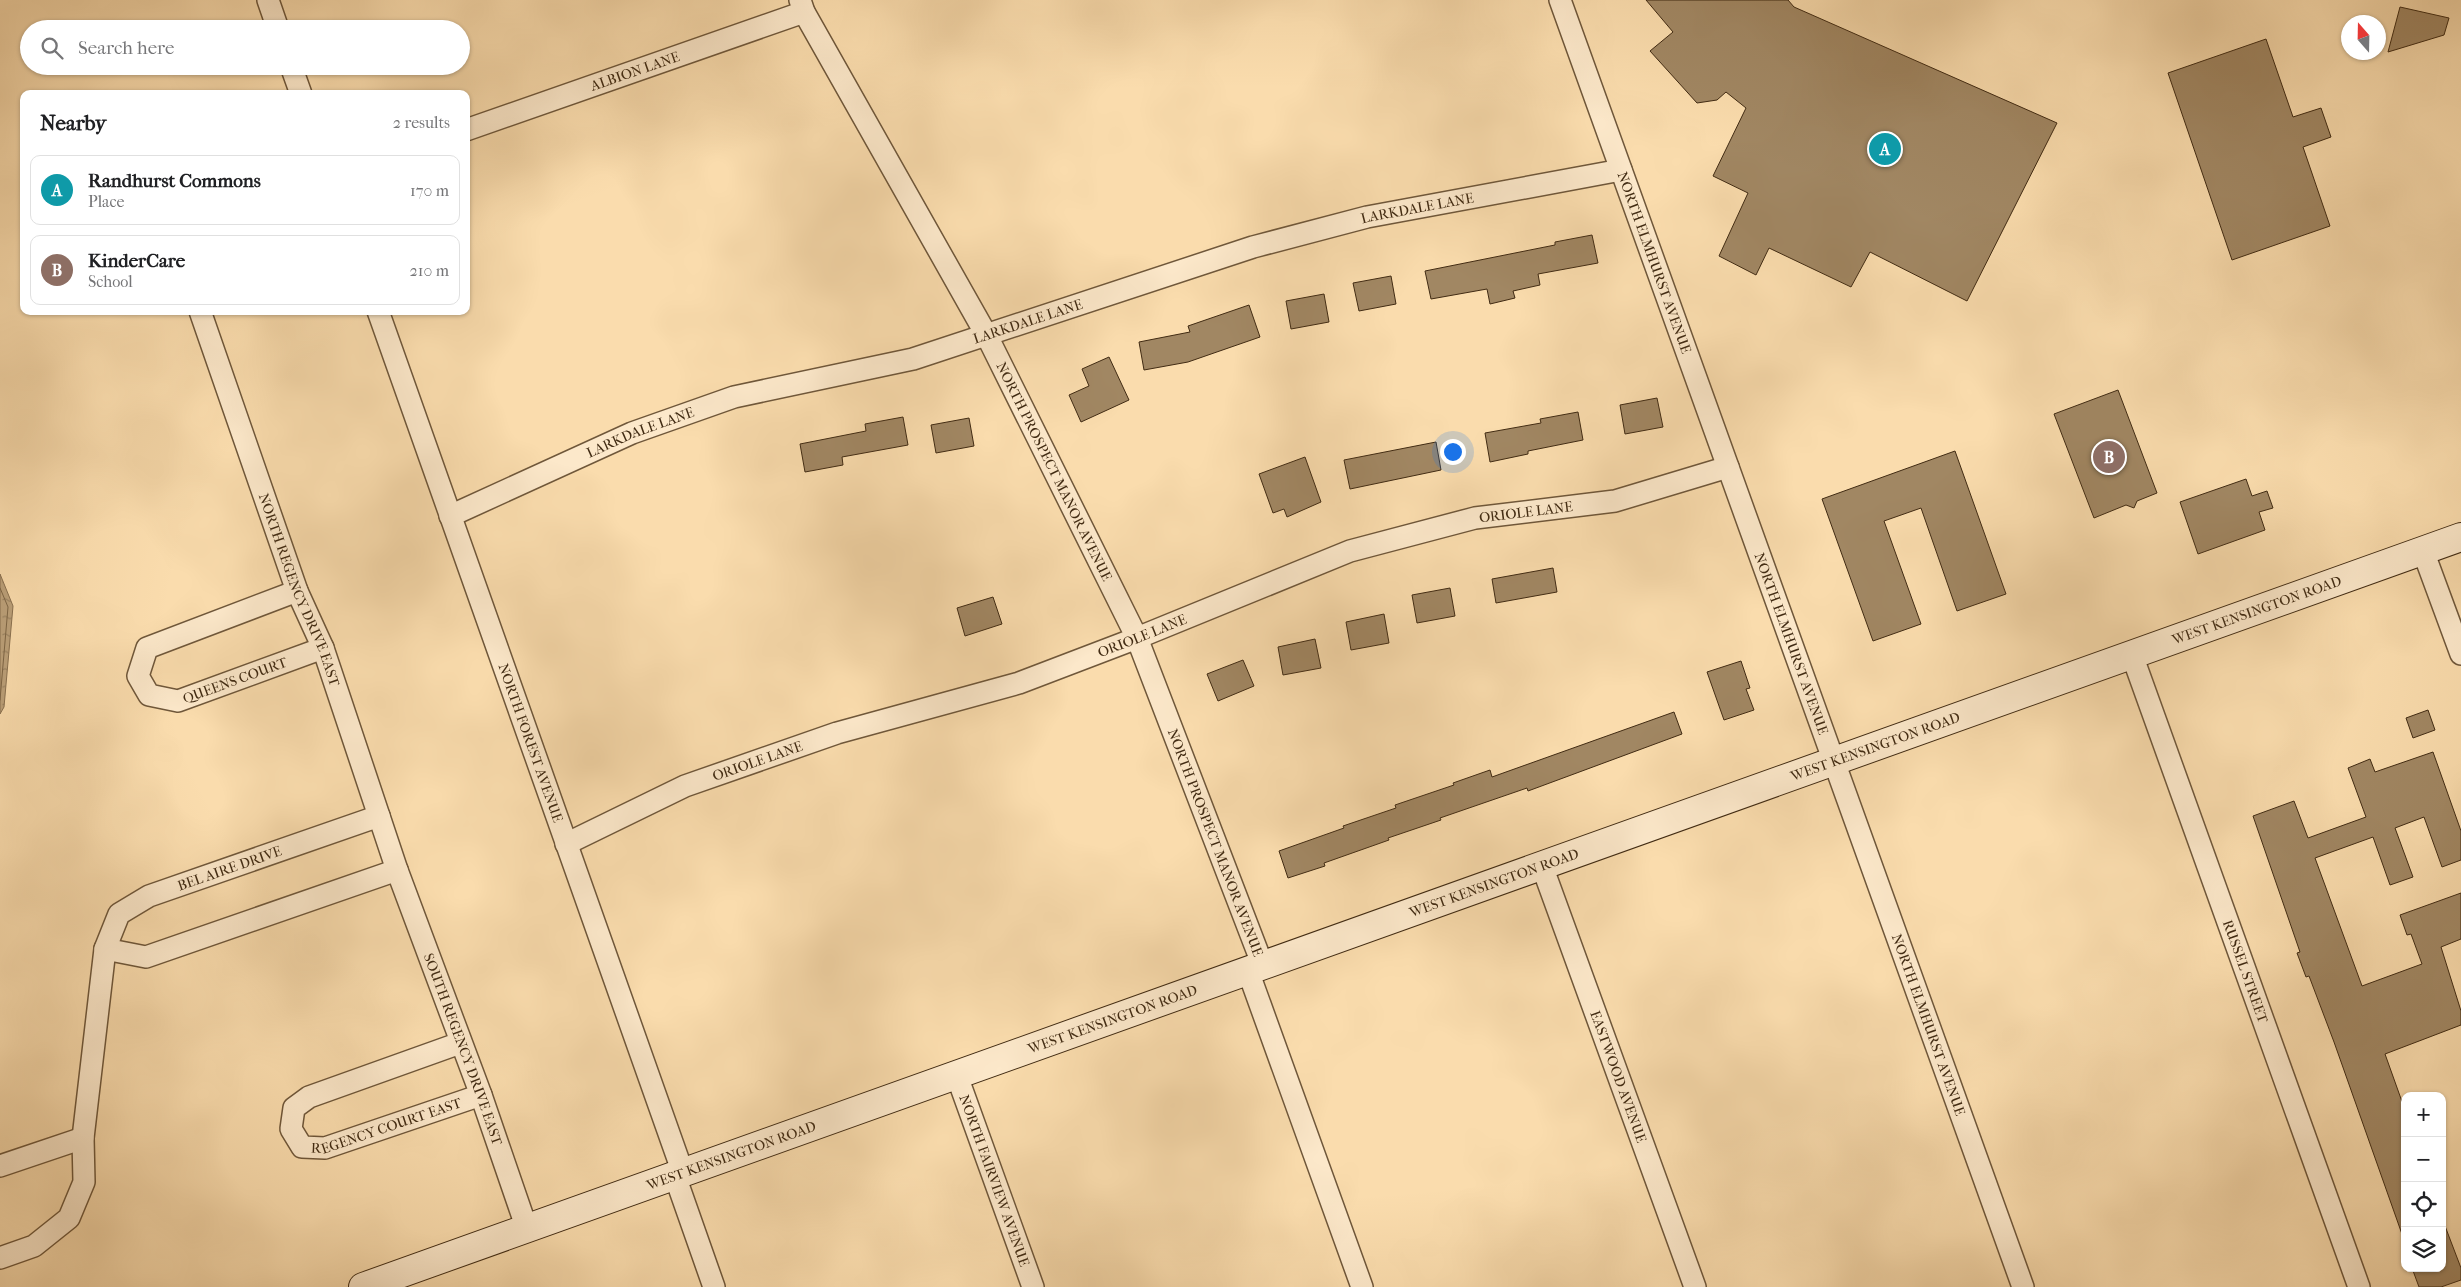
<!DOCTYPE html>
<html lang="en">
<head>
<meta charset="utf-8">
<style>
  body { margin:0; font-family:"IM FELL French Canon",serif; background:#f6f6f6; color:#202124 }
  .controls { position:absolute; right:15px; bottom:15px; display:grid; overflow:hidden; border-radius:10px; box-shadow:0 1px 4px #0004 }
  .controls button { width:45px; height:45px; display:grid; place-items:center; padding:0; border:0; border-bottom:1px solid #e0e0e0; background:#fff; color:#202124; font:25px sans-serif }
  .compass { position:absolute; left:2341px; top:15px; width:45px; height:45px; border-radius:50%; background:#fff; box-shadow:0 1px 4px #0004; rotate:340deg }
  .you { position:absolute; left:1452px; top:451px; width:18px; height:18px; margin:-12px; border:4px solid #fff; border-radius:50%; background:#1a73e8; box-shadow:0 0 0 8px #1a73e833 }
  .badge { display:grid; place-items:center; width:32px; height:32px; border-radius:50%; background:#8f2418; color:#fff; font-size:16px; font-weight:700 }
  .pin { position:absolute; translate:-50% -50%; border:2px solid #fff; box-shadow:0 1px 5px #0006 }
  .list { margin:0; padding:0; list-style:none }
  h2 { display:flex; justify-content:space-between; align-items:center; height:65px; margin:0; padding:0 20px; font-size:21px }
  h2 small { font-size:16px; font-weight:400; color:#757577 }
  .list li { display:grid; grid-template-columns:32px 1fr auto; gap:15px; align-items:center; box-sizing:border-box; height:70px; margin:0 10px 10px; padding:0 10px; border:1px solid #e0e0e0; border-radius:10px }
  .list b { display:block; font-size:19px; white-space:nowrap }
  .list p { margin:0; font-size:16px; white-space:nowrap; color:#757577 }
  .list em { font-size:16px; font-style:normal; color:#757577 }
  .icon { flex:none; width:28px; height:28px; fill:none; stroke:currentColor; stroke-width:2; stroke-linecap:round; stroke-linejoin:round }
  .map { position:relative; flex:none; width:2461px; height:1287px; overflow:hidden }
  .search { position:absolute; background:#fff; box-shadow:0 1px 4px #0004; left:20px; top:20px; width:450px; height:55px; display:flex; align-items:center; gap:12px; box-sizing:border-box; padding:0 18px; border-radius:28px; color:#757577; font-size:19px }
  .panel { position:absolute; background:#fff; box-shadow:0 1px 4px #0004; left:20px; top:90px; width:450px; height:225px; border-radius:10px }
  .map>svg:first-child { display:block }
  .water { fill:url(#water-ripples); stroke:#8a7150 }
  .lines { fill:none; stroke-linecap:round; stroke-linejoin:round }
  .shore { stroke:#7e6646; stroke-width:1 }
  .building { fill:#a18763; stroke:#412b13 }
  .minor-casing { stroke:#6f573a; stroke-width:24 }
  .secondary-casing { stroke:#412b13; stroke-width:30 }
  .minor { stroke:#fce8ca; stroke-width:21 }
  .secondary { stroke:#fce8ca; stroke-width:28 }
  .labels { text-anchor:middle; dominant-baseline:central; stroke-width:5; stroke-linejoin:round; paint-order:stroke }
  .street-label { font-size:14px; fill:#412b13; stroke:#fce8ca }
</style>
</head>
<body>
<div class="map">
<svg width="2461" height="1287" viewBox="0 0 2461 1287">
  <defs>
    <pattern id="water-ripples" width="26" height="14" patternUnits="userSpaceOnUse" patternTransform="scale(1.25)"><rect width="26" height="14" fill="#bba079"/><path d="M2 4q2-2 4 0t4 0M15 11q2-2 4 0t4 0" fill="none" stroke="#9a8362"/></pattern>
  </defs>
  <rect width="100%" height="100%" fill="#fadcad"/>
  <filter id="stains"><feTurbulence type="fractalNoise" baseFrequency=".004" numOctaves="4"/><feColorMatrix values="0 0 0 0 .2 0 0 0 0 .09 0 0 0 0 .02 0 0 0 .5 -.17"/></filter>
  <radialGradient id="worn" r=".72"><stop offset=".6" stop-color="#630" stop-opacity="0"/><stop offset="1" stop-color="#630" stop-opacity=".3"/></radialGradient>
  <polygon class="water" points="0,574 13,606 4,707 0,714"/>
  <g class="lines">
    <polyline class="shore" points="0,588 8,607 0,700"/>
  </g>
  <g class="building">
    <polygon points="1646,0 1788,0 1794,7 2057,123 1967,301 1870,252 1851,287 1769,248 1756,275 1719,256 1748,193 1713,176 1746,108 1726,92 1717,100 1697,103 1650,51 1673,32"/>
    <polygon points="2400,7 2449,18 2444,35 2388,52"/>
    <polygon points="2266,39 2293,117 2321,108 2331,137 2303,147 2330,226 2232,260 2168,73"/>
    <polygon points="1592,235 1598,263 1538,274 1540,285 1513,291 1515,298 1490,304 1487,289 1431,299 1425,271 1555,245 1555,242"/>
    <polygon points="1391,276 1396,304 1359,311 1353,283"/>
    <polygon points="1324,294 1329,322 1291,329 1286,301"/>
    <polygon points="1249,305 1260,337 1188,362 1144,370 1139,342 1190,332 1188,326"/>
    <polygon points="1109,357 1129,400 1081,422 1069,395 1089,386 1082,369"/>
    <polygon points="2118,390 2157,493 2137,501 2134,508 2126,505 2094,518 2054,414"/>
    <polygon points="1657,398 1663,427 1625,434 1620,405"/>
    <polygon points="1578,412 1583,440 1528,451 1528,454 1490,462 1485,433 1541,423 1540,419"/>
    <polygon points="903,417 908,445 842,457 843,465 805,472 800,444 866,431 865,424"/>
    <polygon points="969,418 974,446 936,453 931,425"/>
    <polygon points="1436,442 1441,470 1350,489 1344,460"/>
    <polygon points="1955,451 2006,594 1957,611 1921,508 1884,521 1921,624 1873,641 1822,499"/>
    <polygon points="1305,457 1321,502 1287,517 1284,509 1273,513 1259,474"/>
    <polygon points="2246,479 2252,496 2267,491 2273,508 2259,512 2265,530 2198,554 2180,502"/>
    <polygon points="1553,568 1557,592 1496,603 1492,579"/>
    <polygon points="1450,588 1455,616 1417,623 1412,595"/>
    <polygon points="993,597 1002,624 965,636 957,608"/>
    <polygon points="1384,614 1389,643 1351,650 1346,622"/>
    <polygon points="1315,639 1321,668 1283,675 1278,647"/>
    <polygon points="1243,660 1254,686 1218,701 1207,674"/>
    <polygon points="1741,661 1750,688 1746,689 1754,710 1724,720 1707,672"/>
    <polygon points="2428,710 2435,730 2413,738 2406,718"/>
    <polygon points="1674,712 1682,734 1528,791 1527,788 1440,818 1441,820 1388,838 1389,840 1324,863 1325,866 1288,878 1279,851 1344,828 1343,826 1396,808 1395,805 1454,785 1453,783 1490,770 1492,777"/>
    <polygon points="2433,752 2461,831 2461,860 2442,867 2424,817 2395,828 2413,877 2390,885 2373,837 2315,858 2362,986 2422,964 2411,934 2407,935 2400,915 2461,893 2461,939 2441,947 2461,1011 2461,1025 2385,1054 2405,1110 2405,1237 2403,1237 2334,1042 2309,976 2306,977 2297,953 2300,952 2253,816 2294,801 2308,838 2366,817 2348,768 2370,759 2375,772"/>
    <polygon points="2445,1226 2461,1268 2461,1280 2441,1287 2419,1287 2412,1268 2442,1268 2442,1227"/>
  </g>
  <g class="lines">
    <g class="minor-casing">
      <g id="minor">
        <polyline points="268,0 278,29"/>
        <path id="s1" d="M800,0L804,12L987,336L1137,638L1263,966"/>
        <path id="s2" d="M1560,0L2023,1287"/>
        <polyline points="291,66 301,94"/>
        <path id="s3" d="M466,130L804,12"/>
        <path id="s4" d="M200,311L297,591L323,648L397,870L481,1095L527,1229"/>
        <path id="s5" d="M378,311L683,1173"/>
        <path id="s6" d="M450,516L632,433L734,397L913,359L1253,247L1367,217L1621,170"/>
        <polyline points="2423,551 2461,654"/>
        <path id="s7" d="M297,591L147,648L138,676L149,695L178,701L323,648"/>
        <path id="s8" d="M2132,655L2359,1287"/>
        <path id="s9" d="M566,844L685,786L837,733L1019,683L1137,638L1350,551L1475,518L1615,501L1728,467"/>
        <path id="s10" d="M1542,866L1695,1287"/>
        <polyline points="105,949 146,957 397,870"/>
        <polyline points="1248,971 1362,1287"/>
        <path id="s11" d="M460,1043L309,1097L294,1108L291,1129L302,1147L325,1148L481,1095"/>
        <path id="s12" d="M957,1076L1033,1287"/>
        <polyline points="0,1166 83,1138"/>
        <polyline points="675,1176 714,1287"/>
        <path id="s13" d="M0,1258L34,1246L69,1218L84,1182L83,1138L105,949L119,914L149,896L379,816"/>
      </g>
    </g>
    <g class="secondary-casing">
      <g id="secondary">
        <path id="s14" d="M363,1287L2461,537"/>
      </g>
    </g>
    <use href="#minor" class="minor"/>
    <use href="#secondary" class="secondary"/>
  </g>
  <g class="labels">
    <g class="street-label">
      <text stroke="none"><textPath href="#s3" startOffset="179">ALBION LANE</textPath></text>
      <text stroke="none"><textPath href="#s6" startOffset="1018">LARKDALE LANE</textPath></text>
      <text stroke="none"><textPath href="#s2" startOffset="279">NORTH ELMHURST AVENUE</textPath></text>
      <text stroke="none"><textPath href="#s6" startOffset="612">LARKDALE LANE</textPath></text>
      <text stroke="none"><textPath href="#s6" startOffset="208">LARKDALE LANE</textPath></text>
      <text stroke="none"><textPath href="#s1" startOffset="536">NORTH PROSPECT MANOR AVENUE</textPath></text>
      <text stroke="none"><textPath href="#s9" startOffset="1019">ORIOLE LANE</textPath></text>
      <text stroke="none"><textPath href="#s4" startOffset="296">NORTH REGENCY DRIVE EAST</textPath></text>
      <text stroke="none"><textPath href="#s14" startOffset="2011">WEST KENSINGTON ROAD</textPath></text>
      <text stroke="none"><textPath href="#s9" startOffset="614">ORIOLE LANE</textPath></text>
      <text stroke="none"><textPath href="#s2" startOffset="684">NORTH ELMHURST AVENUE</textPath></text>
      <text stroke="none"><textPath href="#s7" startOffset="302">QUEENS COURT</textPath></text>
      <text stroke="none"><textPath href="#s5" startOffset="458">NORTH FOREST AVENUE</textPath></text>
      <text stroke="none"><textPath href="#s14" startOffset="1606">WEST KENSINGTON ROAD</textPath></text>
      <text stroke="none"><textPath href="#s9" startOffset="209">ORIOLE LANE</textPath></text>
      <text stroke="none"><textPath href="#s1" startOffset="941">NORTH PROSPECT MANOR AVENUE</textPath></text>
      <text stroke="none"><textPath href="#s13" startOffset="512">BEL AIRE DRIVE</textPath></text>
      <text stroke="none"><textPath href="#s14" startOffset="1201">WEST KENSINGTON ROAD</textPath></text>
      <text stroke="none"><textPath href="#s8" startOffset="336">RUSSEL STREET</textPath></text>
      <text stroke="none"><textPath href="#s14" startOffset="796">WEST KENSINGTON ROAD</textPath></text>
      <text stroke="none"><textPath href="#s2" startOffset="1089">NORTH ELMHURST AVENUE</textPath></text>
      <text stroke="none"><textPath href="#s4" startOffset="784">SOUTH REGENCY DRIVE EAST</textPath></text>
      <text stroke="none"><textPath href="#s10" startOffset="224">EASTWOOD AVENUE</textPath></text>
      <text stroke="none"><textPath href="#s11" startOffset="309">REGENCY COURT EAST</textPath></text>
      <text stroke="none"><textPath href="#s14" startOffset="391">WEST KENSINGTON ROAD</textPath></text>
      <text stroke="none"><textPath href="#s12" startOffset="111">NORTH FAIRVIEW AVENUE</textPath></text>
    </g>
  </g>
  <rect width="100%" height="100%" filter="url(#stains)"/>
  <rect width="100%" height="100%" fill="url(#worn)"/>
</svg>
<div class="controls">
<button>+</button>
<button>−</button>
<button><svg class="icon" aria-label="locate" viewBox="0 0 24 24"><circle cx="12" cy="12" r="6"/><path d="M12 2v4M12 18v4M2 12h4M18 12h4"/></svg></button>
<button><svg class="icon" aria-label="layers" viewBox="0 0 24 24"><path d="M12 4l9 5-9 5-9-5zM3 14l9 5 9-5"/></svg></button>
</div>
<svg class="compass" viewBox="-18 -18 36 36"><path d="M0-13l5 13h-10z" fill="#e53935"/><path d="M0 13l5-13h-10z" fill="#757577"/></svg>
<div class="you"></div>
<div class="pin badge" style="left:1885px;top:149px;background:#0f9aa8">A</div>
<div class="pin badge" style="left:2109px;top:457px;background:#8d6e63">B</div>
<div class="search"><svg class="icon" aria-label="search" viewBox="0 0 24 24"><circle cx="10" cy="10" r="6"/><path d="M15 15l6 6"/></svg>Search here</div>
<section class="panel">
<h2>Nearby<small>2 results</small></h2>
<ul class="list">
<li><span class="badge" style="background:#0f9aa8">A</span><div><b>Randhurst Commons</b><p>Place</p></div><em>170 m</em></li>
<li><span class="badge" style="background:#8d6e63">B</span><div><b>KinderCare</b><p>School</p></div><em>210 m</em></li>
</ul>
</section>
</div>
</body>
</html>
